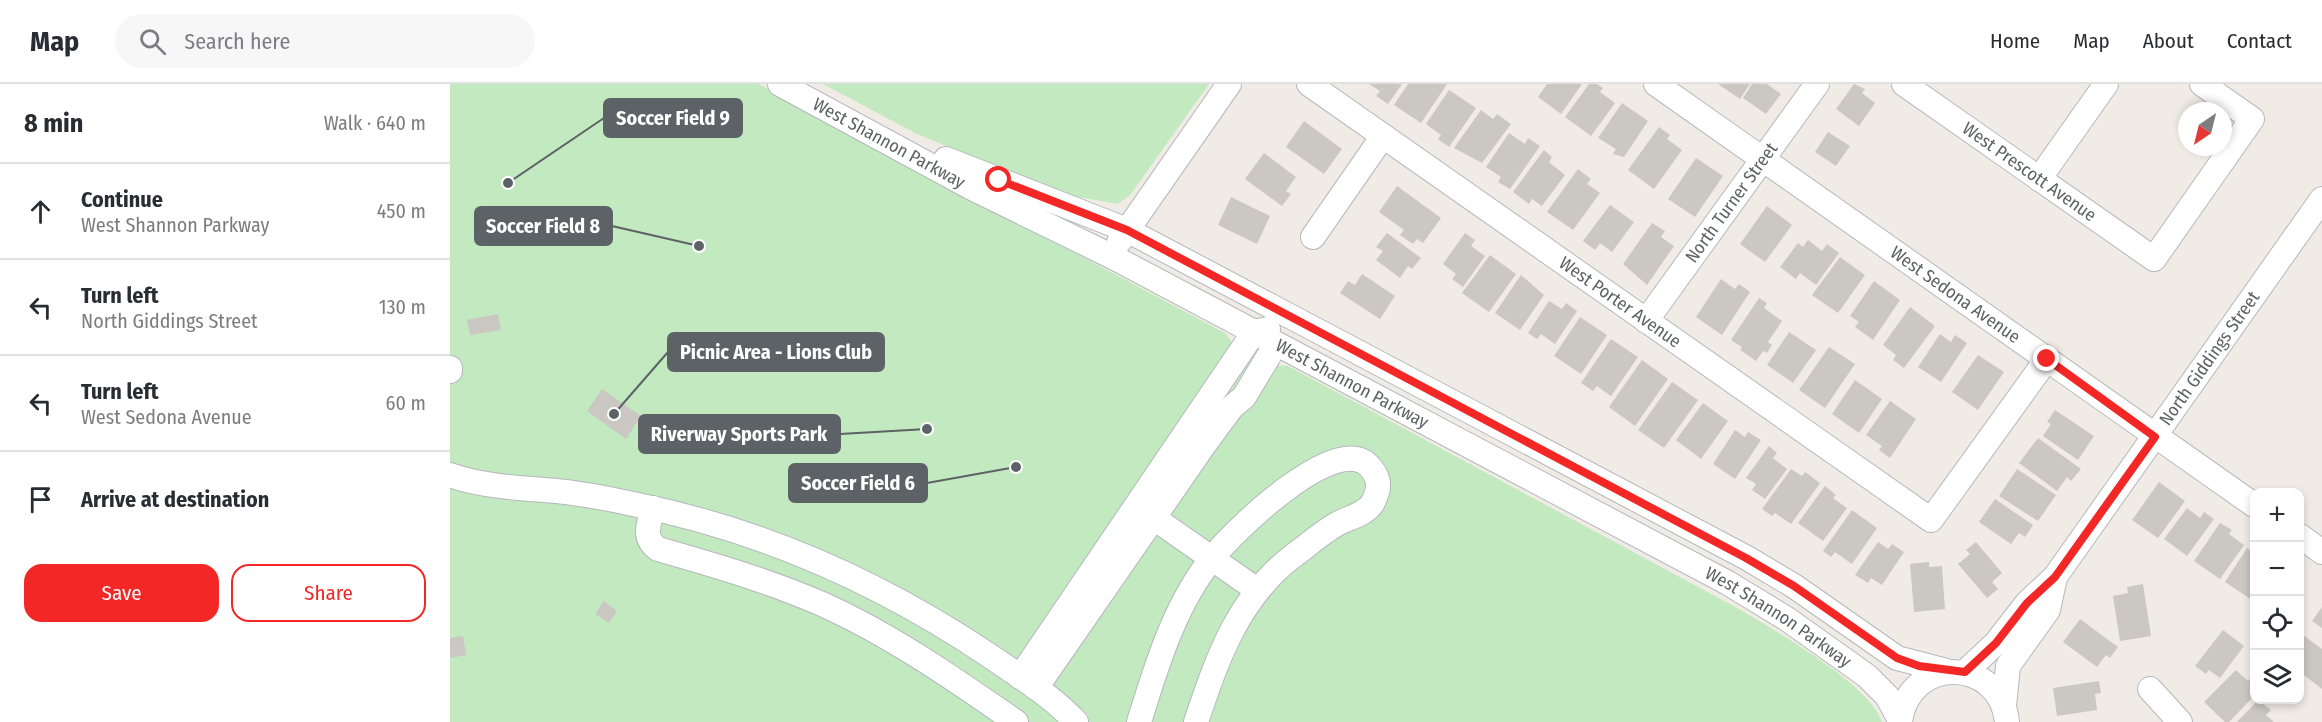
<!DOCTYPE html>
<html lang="en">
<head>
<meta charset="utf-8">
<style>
  body { margin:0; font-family:"Fira Sans Condensed",sans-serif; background:#f7f7f7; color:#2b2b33 }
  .controls { position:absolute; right:18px; bottom:18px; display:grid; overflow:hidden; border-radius:12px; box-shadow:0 3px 9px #0003 }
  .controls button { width:54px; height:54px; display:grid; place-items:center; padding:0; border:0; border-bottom:2px solid #e1e1e2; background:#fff; color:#2b2b33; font:30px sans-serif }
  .compass { position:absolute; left:1728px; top:18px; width:54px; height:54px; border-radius:50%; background:#fff; box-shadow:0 3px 9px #0003; rotate:215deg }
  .stop { position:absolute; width:18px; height:18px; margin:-14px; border:4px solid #f42727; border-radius:50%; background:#fff }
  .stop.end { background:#f42727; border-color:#fff; box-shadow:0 2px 6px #0008 }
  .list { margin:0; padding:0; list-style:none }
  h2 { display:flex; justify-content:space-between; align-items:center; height:78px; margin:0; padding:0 24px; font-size:26px }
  h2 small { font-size:20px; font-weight:400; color:#7c7c81 }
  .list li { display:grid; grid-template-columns:39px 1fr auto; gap:18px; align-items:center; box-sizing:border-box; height:96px; padding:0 24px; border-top:2px solid #e1e1e2 }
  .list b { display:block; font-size:22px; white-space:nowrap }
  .list p { margin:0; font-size:20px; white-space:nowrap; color:#7c7c81 }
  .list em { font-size:20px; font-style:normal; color:#7c7c81 }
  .actions { display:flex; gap:12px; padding:18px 24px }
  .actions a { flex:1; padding:14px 0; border:2px solid #f42727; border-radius:18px; text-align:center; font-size:21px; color:#f42727 }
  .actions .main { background:#f42727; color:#fff }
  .icon { flex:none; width:33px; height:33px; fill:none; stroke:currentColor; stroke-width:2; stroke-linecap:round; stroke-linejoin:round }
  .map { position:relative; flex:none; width:1872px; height:638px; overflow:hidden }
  header { display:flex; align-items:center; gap:36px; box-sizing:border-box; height:84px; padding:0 30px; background:#fff; border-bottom:2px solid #e1e1e2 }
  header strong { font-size:28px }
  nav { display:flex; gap:33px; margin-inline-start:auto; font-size:21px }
  .search { width:420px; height:54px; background:#f7f7f7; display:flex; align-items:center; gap:15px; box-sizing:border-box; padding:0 21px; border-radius:33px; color:#7c7c81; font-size:22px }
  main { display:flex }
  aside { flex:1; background:#fff }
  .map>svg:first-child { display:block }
  .green { fill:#c3e9c0 }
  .building { fill:#cbc7c2 }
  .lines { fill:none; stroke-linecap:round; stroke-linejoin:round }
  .minor-casing { stroke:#b5b8bc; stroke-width:26 }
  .minor { stroke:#fff; stroke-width:24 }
  .route { stroke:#f42727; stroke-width:8 }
  .labels { text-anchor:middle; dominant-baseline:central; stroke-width:4.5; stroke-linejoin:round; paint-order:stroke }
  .street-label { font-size:18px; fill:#5c6266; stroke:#fff }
  .leader { fill:none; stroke:#5c6266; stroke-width:2 }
  .callout-dot { fill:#5c6266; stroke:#fff; stroke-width:2 }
  .callout { fill:#5c6266; stroke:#5c6266; stroke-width:2 }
  .callout-label { font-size:20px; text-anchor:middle; font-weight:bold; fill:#fff }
</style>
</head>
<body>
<header>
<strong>Map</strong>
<div class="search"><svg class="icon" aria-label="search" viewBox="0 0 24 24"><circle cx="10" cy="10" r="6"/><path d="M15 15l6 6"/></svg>Search here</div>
<nav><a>Home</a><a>Map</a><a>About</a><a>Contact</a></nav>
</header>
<main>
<aside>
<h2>8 min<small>Walk · 640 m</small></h2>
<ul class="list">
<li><svg class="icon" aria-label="ahead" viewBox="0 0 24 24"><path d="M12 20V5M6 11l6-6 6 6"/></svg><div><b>Continue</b><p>West Shannon Parkway</p></div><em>450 m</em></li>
<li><svg class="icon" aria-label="left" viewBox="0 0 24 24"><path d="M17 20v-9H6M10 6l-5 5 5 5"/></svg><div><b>Turn left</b><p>North Giddings Street</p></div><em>130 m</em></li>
<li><svg class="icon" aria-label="left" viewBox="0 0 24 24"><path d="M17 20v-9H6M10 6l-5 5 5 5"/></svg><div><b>Turn left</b><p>West Sedona Avenue</p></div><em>60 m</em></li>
<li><svg class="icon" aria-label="arrive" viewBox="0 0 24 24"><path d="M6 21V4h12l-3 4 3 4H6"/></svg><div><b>Arrive at destination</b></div></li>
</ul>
<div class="actions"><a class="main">Save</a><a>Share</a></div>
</aside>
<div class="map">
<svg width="1872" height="638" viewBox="0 0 1872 638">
  <rect width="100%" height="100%" fill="#f0ece5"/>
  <g class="green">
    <path d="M0,0H309L775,249L782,258L781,268L818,287L826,281L838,282L1289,525C1324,546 1421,601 1432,638H0Z"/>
    <polygon points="373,0 759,0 681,110 668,120 611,110 465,49"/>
  </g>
  <g class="building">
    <polygon points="919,0 952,0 938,20 926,12 930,7"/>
    <polygon points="958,0 997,0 971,39 944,21"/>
    <polygon points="1097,0 1132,0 1111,30 1088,13"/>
    <polygon points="1139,0 1147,0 1153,4 1150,8 1165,19 1141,52 1115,33"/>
    <polygon points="1268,0 1300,0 1290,15"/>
    <polygon points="1302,0 1317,0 1331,10 1316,30 1293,14"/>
    <polygon points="1404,0 1415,5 1412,9 1425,19 1409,42 1386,25"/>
    <polygon points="999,6 1026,24 999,63 988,55 991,51 976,40"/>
    <polygon points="1172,19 1198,37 1174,73 1163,70 1166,65 1148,54"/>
    <polygon points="1031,26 1043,35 1047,30 1061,40 1032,79 1004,64"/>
    <polygon points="854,37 892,65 874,90 836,63"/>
    <polygon points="1209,43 1220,51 1217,55 1232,66 1204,105 1178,86"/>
    <polygon points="1378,48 1400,62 1386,82 1365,68"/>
    <polygon points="1059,49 1075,60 1078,54 1090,62 1060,105 1048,98 1051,93 1036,83"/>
    <polygon points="1094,66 1102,73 1099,78 1115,91 1092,122 1082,115 1079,120 1063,108"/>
    <polygon points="814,69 846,93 836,107 841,110 832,122 795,95"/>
    <polygon points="1246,74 1273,92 1245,133 1218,115"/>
    <polygon points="1128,85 1141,95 1137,100 1150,109 1123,146 1097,128"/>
    <polygon points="947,102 991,134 973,159 967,155 963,160 950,151 954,146 929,128"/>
    <polygon points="781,113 820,132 807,160 768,141"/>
    <polygon points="1160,121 1184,138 1162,168 1150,159 1145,166 1133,157"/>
    <polygon points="1317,122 1342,141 1315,178 1290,160"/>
    <polygon points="1202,139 1215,147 1211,153 1224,162 1197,201 1173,180"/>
    <polygon points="937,149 971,174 962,185 958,182 950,194 926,176 933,167 926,163"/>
    <polygon points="1015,149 1025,156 1021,162 1035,172 1013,203 1002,195 1006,190 993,180"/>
    <polygon points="1358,156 1372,167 1377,160 1389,169 1366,201 1350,189 1346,195 1330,183 1348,159 1353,163"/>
    <polygon points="1040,171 1066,190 1039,228 1012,209"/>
    <polygon points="1390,173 1415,191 1388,229 1362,211"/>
    <polygon points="912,190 945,212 930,235 890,209 898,197 905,201"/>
    <polygon points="1071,191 1094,211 1070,246 1045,229"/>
    <polygon points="1271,195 1285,205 1289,200 1300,208 1272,251 1246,233"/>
    <polygon points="1424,197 1450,216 1423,256 1405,243 1409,238 1400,232"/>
    <polygon points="1309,214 1317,219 1314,224 1332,237 1318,258 1322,261 1317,269 1313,267 1306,277 1290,266 1292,263 1281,256"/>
    <polygon points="1099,217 1112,225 1116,219 1127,227 1105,260 1091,250 1087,255 1078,249"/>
    <polygon points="1460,223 1485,242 1454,284 1443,276 1446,271 1433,261"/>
    <polygon points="48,230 51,246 20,251 17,236"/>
    <polygon points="1130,233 1157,251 1131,290 1104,272"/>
    <polygon points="1339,248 1366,266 1343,299 1317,281"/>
    <polygon points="1490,250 1501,258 1505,251 1517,259 1491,298 1468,283"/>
    <polygon points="1161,255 1188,273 1161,312 1147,302 1143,307 1131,299"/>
    <polygon points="1379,263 1405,280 1375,324 1349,306"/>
    <polygon points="1528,271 1554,288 1528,326 1502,308"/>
    <polygon points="1192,276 1218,295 1185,342 1159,323"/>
    <polygon points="1405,296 1432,315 1409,349 1382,330"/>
    <polygon points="1222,298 1248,316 1214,364 1188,346"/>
    <polygon points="152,305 191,332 176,355 137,327"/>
    <polygon points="1440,317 1466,335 1440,374 1429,366 1432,362 1416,351"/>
    <polygon points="1253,319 1278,337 1251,375 1226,356"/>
    <polygon points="1605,326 1644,352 1628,376 1593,352 1601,340 1597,338"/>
    <polygon points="1285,346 1295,353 1298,348 1311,356 1285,395 1263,380"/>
    <polygon points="1588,354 1631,385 1621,397 1617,393 1607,407 1569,379"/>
    <polygon points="1319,362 1327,369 1323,374 1337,385 1315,415 1302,406 1306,400 1296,394"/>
    <polygon points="1341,385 1352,392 1355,388 1370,399 1341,440 1325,429 1322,432 1312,425"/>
    <polygon points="1567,385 1606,411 1588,437 1549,412"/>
    <polygon points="1709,398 1735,417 1708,454 1682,436"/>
    <polygon points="1375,402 1386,411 1383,414 1397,424 1373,457 1348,439"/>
    <polygon points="1545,415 1583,441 1575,453 1569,449 1561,460 1529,438"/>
    <polygon points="1737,424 1750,434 1754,428 1764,435 1737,472 1714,455"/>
    <polygon points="1402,426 1427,444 1402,480 1385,468 1381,473 1373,467"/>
    <polygon points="1770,439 1782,446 1779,450 1794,461 1770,495 1744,477"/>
    <polygon points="1428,458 1438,465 1442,460 1454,468 1432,501 1421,494 1418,499 1405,491"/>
    <polygon points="1526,458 1552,489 1542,498 1548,505 1537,514 1508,480 1520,470 1516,466"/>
    <polygon points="1797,464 1804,469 1802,516 1775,498"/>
    <polygon points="1479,478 1479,483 1492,482 1495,525 1464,528 1460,480"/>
    <polygon points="1693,500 1701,552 1670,557 1663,512 1678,509 1677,503"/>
    <polygon points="154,517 167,527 159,539 145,530"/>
    <polygon points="1872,523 1872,544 1862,537"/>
    <polygon points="1630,535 1668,563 1660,574 1656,571 1647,583 1613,558"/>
    <polygon points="1773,546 1794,562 1770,594 1759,586 1756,590 1745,582"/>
    <polygon points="1853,551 1872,565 1872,605 1850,588 1850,556"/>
    <polygon points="13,552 16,571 0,574 0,554"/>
    <polygon points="1786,586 1798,597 1803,591 1804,593 1804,612 1779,638 1775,638 1754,618"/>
    <polygon points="1649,597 1651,609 1645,610 1647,626 1607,632 1603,604"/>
    <polygon points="1808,616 1821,626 1816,631 1824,638 1787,638"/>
  </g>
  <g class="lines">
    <g class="minor-casing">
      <g id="minor">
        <path id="s1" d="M330,0L522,104L661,172L1278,499L1337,535L1417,592L1437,612L1450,636"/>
        <path id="s2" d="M859,0L1481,436L1597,275"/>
        <path id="s3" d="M1206,0L1804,421"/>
        <path id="s4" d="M1454,0L1704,175L1802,35L1752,0"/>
        <polyline points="496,75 677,146 1297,474 1344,502 1447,574 1497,587"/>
        <polyline points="1589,95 1656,0"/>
        <polyline points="863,153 933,52"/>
        <polyline points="669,158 779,0"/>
        <path id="s5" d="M1196,237L1367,0"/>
        <polyline points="0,284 0,287"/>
        <path d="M0,391C37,404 78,404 116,408C139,411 161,415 183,420C313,446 430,498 540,572C569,592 602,612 626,638"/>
        <path d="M203,424C199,440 192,454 208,465C264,481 319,497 372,520C441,551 504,595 566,638"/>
        <polyline points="691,425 807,506"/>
        <polyline points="1850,452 1872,468"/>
        <path id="s6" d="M1515,588L1546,559L1577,519L1605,493L1872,115"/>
        <polyline points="570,593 804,248 818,245"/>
        <polyline points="586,604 754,361 782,323 794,313 826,260"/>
        <polyline points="1700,605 1730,638"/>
        <polyline points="1554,622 1558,582 1598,526 1605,493"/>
        <path d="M689,638C707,580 725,520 763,473C784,447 888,345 920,383C926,390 930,399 927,408C926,411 924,417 922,420C914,431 898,434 887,440C871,449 857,462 843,472C788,514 767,575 746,638"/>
        <path d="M1450,638C1458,571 1550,572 1557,638"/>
      </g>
    </g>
    <use href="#minor" class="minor"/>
  </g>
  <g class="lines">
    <polyline class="route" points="549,96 677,146 1296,474 1344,502 1447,574 1469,582 1515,588 1546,559 1577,519 1605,493 1705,353 1597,275"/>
  </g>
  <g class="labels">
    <g class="street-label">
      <text stroke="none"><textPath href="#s1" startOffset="124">West Shannon Parkway</textPath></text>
      <text stroke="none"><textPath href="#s4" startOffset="153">West Prescott Avenue</textPath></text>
      <text stroke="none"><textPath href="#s5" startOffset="146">North Turner Street</textPath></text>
      <text stroke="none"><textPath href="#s3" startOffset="366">West Sedona Avenue</textPath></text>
      <text stroke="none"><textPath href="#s2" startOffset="380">West Porter Avenue</textPath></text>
      <text stroke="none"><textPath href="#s6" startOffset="399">North Giddings Street</textPath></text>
      <text stroke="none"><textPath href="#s1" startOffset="646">West Shannon Parkway</textPath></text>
      <text stroke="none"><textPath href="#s1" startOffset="1132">West Shannon Parkway</textPath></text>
    </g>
  </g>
  <path class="leader" d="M58 99L154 34M249 162L162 142M164 330L218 268M477 345L390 350M566 383L477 399"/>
  <g class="callout-dot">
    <circle cx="58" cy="99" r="6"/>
    <circle cx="249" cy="162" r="6"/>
    <circle cx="164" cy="330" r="6"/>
    <circle cx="477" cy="345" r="6"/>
    <circle cx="566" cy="383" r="6"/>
  </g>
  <g class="callout">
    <rect x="154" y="15" width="138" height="38" rx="6"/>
    <rect x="25" y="123" width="137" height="38" rx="6"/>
    <rect x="218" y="249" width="216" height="38" rx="6"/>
    <rect x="189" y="331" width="201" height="38" rx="6"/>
    <rect x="339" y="380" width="138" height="38" rx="6"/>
  </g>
  <g class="callout-label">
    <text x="223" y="41">Soccer Field 9</text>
    <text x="93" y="149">Soccer Field 8</text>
    <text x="326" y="275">Picnic Area - Lions Club</text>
    <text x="289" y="357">Riverway Sports Park</text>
    <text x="408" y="406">Soccer Field 6</text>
  </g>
</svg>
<div class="controls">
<button>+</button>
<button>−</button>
<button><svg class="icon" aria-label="locate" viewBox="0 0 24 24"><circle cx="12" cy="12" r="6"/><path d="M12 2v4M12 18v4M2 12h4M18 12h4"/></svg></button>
<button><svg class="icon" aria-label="layers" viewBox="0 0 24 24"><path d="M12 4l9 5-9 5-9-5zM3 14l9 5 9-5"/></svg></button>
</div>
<svg class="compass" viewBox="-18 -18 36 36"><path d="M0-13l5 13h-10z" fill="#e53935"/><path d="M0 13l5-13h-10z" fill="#7c7c81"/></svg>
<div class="stop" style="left:549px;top:96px"></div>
<div class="stop end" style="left:1597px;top:275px"></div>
</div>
</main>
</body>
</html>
